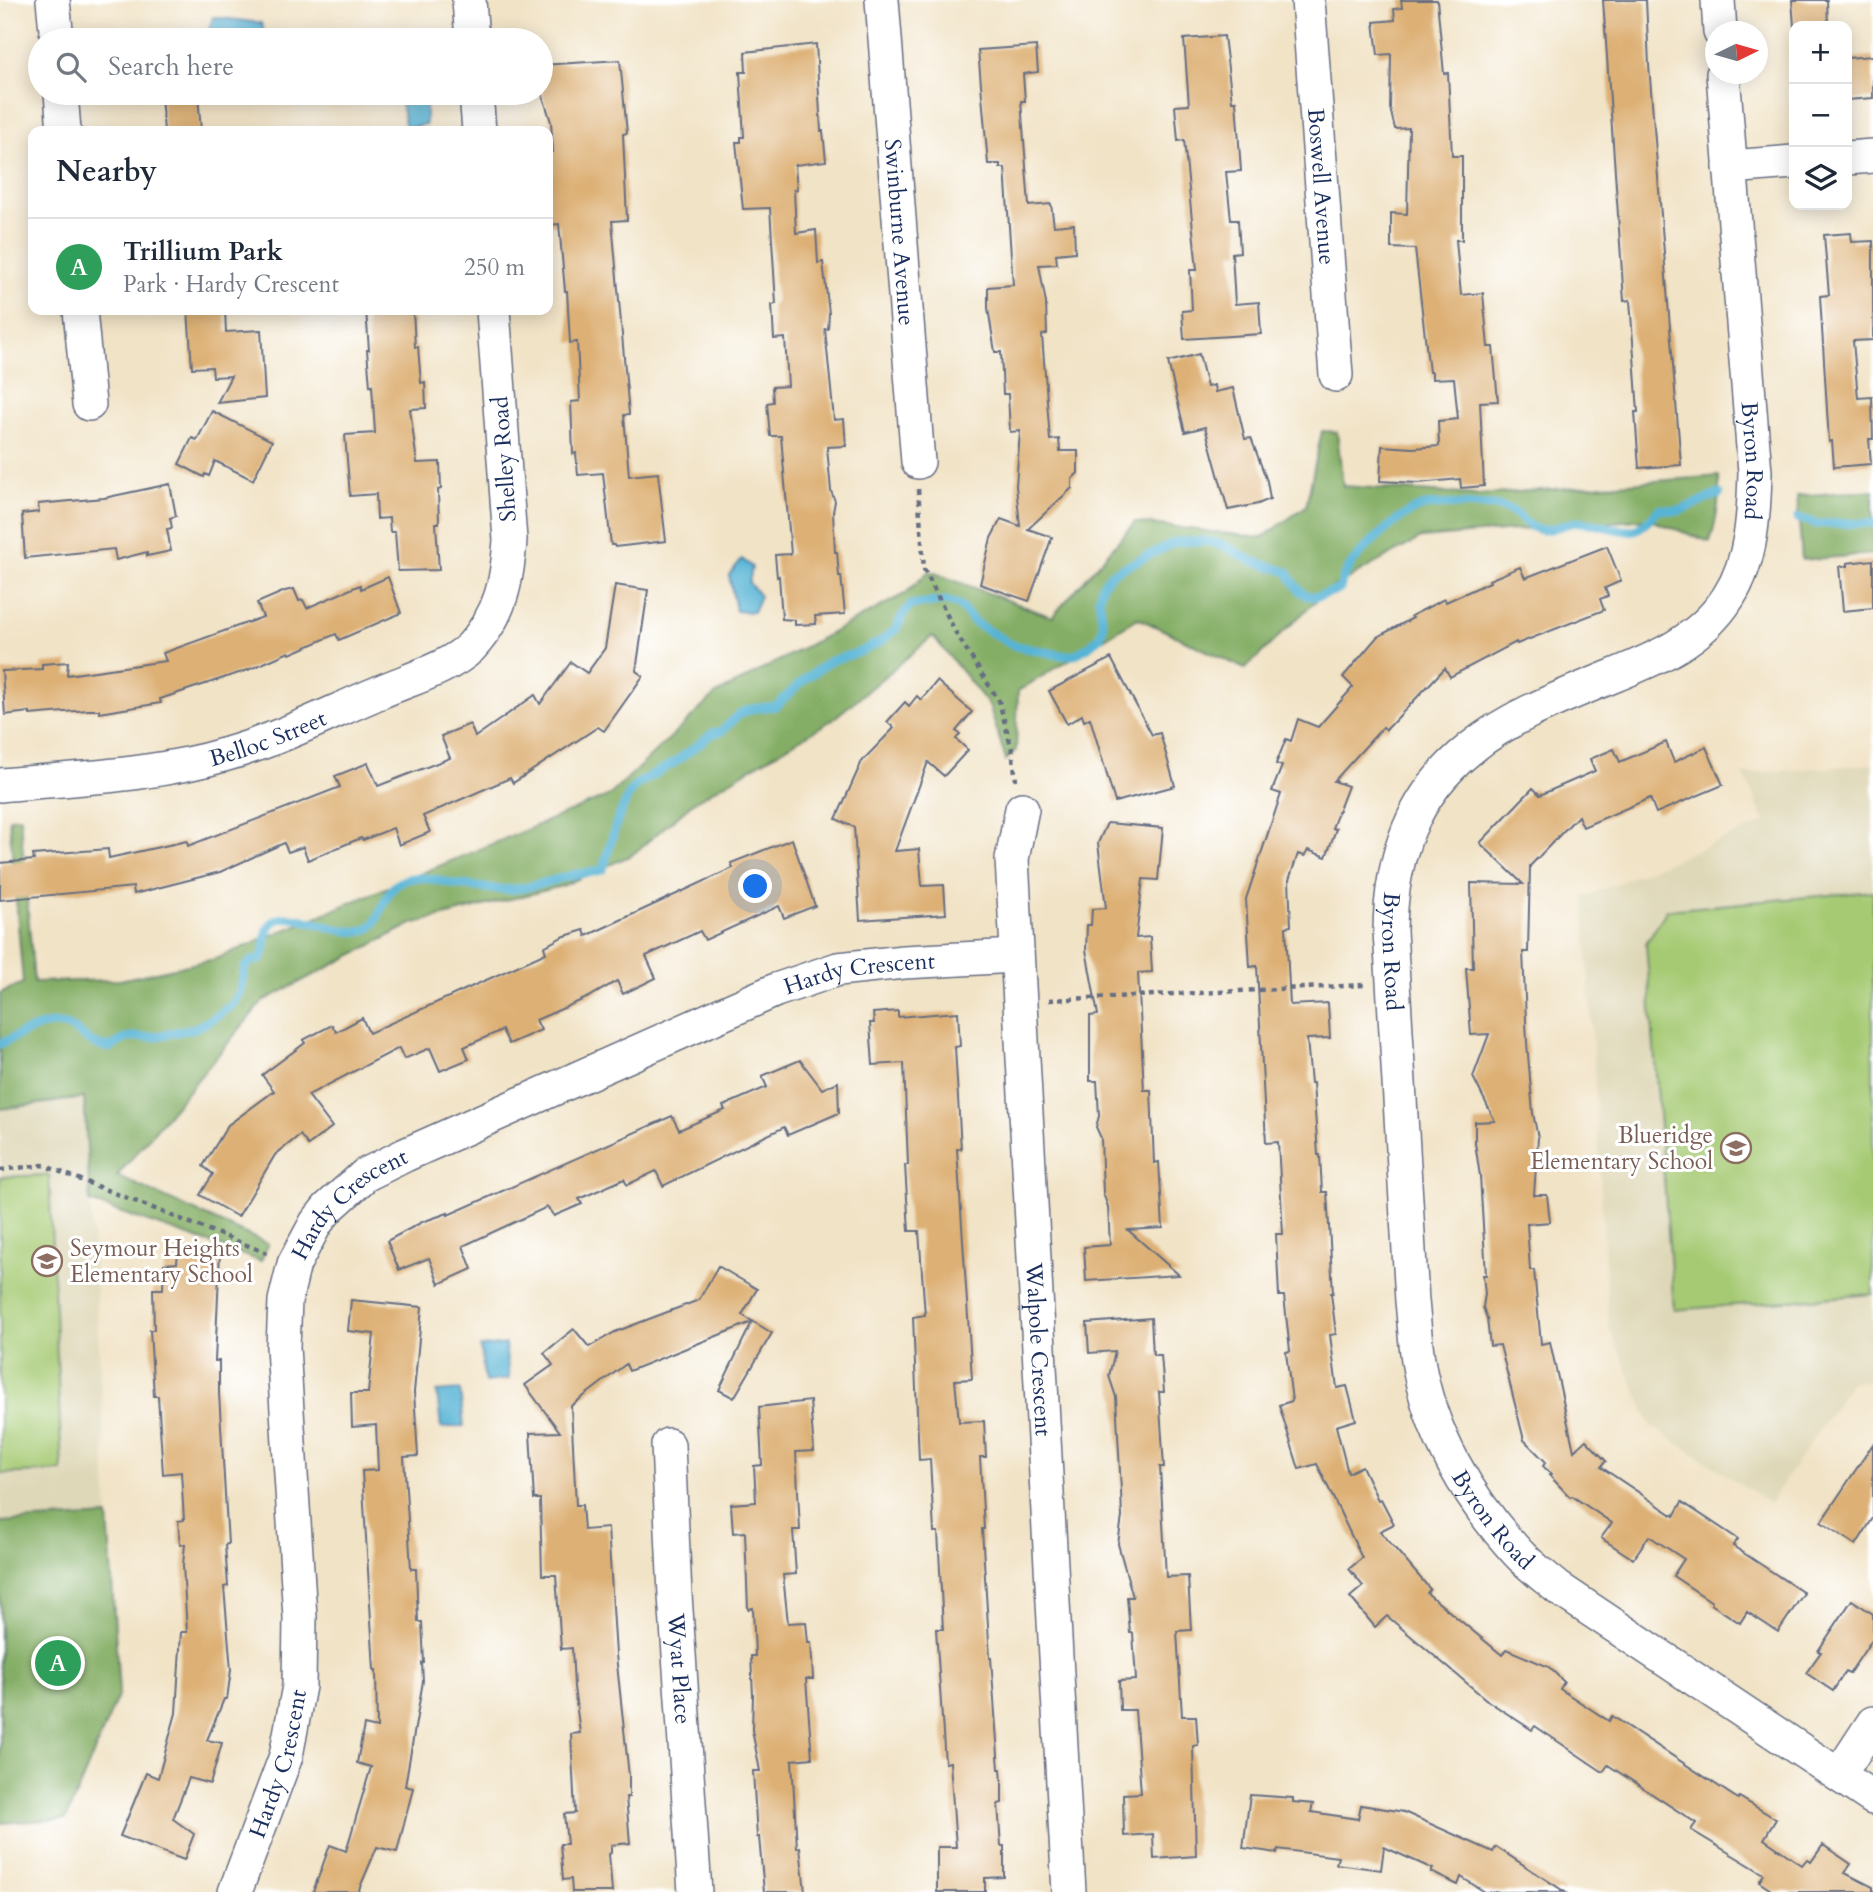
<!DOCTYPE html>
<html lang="en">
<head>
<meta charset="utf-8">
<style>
  body { margin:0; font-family:Cardo,serif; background:#f6f6f7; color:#1f2937 }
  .controls { position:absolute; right:21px; top:21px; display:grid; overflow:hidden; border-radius:14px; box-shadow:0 4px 18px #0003 }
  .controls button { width:63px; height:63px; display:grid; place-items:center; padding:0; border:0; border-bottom:2px solid #e0e1e3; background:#fff; color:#1f2937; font:35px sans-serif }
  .compass { position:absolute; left:1705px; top:21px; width:63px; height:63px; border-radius:50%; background:#fff; box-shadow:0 4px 18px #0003; rotate:85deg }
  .you { position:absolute; left:756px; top:887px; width:24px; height:24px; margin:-18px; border:5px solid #fff; border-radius:50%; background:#1a73e8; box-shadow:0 0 0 10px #1a73e833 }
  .badge { display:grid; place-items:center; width:46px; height:46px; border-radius:50%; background:#1f6fb2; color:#fff; font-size:23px; font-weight:700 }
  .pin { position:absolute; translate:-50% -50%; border:4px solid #fff; box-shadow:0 2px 7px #0006 }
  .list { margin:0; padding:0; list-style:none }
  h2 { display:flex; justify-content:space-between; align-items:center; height:91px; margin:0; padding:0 28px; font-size:30px }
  h2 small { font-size:23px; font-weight:400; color:#747a83 }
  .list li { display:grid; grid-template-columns:46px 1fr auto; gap:21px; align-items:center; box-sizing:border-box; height:98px; padding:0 28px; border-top:2px solid #e0e1e3 }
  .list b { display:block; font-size:26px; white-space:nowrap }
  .list p { margin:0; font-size:23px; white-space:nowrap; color:#747a83 }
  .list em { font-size:23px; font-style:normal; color:#747a83 }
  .icon { flex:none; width:38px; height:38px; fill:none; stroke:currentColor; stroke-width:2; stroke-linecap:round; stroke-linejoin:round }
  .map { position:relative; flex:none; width:1873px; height:1892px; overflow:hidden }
  .search { position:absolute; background:#fff; box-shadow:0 4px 18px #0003; left:28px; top:28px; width:525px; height:77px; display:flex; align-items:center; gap:18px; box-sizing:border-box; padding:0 24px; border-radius:38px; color:#747a83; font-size:26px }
  .panel { position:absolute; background:#fff; box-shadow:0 4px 18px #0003; left:28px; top:126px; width:525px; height:189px; border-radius:14px }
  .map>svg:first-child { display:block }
  .built { fill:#dfd8b8 }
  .green { fill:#a6ca73; stroke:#607c68; stroke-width:2 }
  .forest { fill:#84ae65; stroke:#506e62; stroke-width:2 }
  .water { fill:#57b4d5; stroke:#39729a; stroke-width:2 }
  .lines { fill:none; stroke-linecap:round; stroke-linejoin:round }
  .stream { stroke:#57b4d5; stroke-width:9 }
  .building { fill:#ddb075 }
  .street-casing { stroke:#666e82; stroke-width:36 }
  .path { stroke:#666e82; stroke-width:4.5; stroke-dasharray:5 5; stroke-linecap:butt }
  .street { stroke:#fff; stroke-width:33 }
  .labels { text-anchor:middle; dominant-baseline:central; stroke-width:6; stroke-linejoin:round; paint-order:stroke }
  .street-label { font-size:23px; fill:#1b2f5e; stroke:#fff }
  .education-label { font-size:23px; fill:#785e54; stroke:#fff; text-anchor:end }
</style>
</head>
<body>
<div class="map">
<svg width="1873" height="1892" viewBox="0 0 1873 1892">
  <rect width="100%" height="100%" fill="#fff"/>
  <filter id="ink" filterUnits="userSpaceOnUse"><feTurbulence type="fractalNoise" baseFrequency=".0143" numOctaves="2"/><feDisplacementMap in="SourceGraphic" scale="14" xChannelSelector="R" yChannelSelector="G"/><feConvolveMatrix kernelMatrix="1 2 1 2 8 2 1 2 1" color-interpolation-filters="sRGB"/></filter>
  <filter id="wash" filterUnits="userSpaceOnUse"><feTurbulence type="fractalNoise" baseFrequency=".00686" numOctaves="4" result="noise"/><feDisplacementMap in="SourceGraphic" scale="28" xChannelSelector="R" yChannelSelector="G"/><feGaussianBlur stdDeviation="1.57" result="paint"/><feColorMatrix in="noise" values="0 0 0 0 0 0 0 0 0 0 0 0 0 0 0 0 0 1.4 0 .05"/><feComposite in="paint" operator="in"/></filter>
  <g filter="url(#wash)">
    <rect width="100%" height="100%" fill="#f1e3c6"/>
    <g class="built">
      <polygon points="1873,764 1873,1380 1851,1382 1770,1503 1651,1426 1609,1327 1584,897 1765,822 1744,774"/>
      <polygon points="85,1098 108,1516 0,1522 0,1109"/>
    </g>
    <g class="green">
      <polygon points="1873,891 1873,1294 1674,1310 1646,943 1667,910"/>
      <polygon points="49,1175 62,1471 0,1474 0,1177"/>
    </g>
    <g class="forest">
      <path d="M1322,431L1337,432L1343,486L1478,495L1719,476C1720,499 1717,520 1710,542L1648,519L1421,538L1326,591L1245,669L1138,618L1018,691L1016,750L1006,760L989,705L933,636L832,720L694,802L632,855L562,886L412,924L263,1001L117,1176L268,1244L261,1261L90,1202L84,1098L0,1109V993L23,983L9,818L20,817L34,982L120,980L215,959L610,795L716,694L905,594L929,571L1052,617L1135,522L1262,538L1306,506Z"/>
      <polygon points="1873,490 1873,554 1802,560 1797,496"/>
      <polygon points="108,1516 119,1693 66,1819 0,1823 0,1522"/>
    </g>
    <g class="water">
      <polygon points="213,17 261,23 265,33 262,40 222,40 209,30"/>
      <polygon points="399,93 426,93 426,124 406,129"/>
      <polygon points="742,559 752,567 749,583 760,596 753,612 736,611 729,575"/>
      <polygon points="505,1344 509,1379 485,1382 480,1347"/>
      <polygon points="460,1390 464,1426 441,1428 437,1392"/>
    </g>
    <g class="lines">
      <g class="stream">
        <polyline points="1798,518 1817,524 1873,523"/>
        <path d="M0,1044C25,1033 54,1012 79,1033C89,1041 95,1046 109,1048L129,1037H153L195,1028L214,1018L233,1004L240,992L245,967L252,961L261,959C268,947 263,933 271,924C290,904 338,939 365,930C386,923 378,883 413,878C428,876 446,883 461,885C478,887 497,891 515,889C534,887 553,880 572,875C583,872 593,874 603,869L617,821L630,792L636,785L677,761L713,733L722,731L739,714L751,709L776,706L805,679L830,661L860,652L880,642L896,629L902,616L911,605L946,601L959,605L975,623L1012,645L1060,655H1074L1088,647L1100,637L1103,627L1099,598L1102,585L1112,573L1176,542L1206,541L1223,545L1250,560L1288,572C1304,602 1309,600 1340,589C1341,584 1342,578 1345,574C1356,554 1403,509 1426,506C1440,503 1486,505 1501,507C1521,511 1524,528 1541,530C1554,531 1565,522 1578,522C1593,521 1623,534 1635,530C1644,527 1653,515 1660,509L1679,511L1719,494"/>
      </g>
    </g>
    <g id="blocks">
      <g class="building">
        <polygon points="1401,0 1437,0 1444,74 1448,73 1452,156 1462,156 1462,240 1456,240 1461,295 1483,293 1488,347 1493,347 1498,401 1480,402 1484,486 1461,488 1460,479 1418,483 1380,481 1382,446 1413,448 1439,446 1438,421 1458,419 1454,378 1432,379 1432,372 1429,372 1415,249 1391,248 1391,213 1407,214 1409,128 1395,129 1390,108 1391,54 1378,55 1374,22 1395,20 1394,9 1402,8"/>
        <polygon points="1603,0 1646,0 1649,65 1681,465 1639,468 1635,412 1638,412 1630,300 1624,301"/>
        <polygon points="1792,0 1827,0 1828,26 1794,26"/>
        <polygon points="1224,36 1232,101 1236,101 1241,171 1226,172 1231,220 1238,220 1240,252 1232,253 1235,304 1259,302 1261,334 1184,339 1182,311 1192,310 1190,270 1197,270 1184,140 1178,141 1175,106 1189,105 1184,39"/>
        <polygon points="816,44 821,131 823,131 826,161 795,165 797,190 794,190 796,233 816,230 818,263 823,262 829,313 828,329 825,329 834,420 844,419 846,446 827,447 831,491 835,501 833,512 835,552 837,552 839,576 841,576 845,614 815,616 816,624 795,625 795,620 782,619 779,576 777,577 775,555 791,554 781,436 770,436 767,403 773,402 772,387 788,386 785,338 774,339 772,305 776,304 770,208 743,209 736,142 741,142 741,137 744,137 740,72 746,72 745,52"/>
        <polygon points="1036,46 1038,72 1023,74 1025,101 1021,101 1029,206 1051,204 1054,226 1074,224 1075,252 1056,254 1057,264 1039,265 1046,303 1047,334 1042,335 1050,440 1059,439 1060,451 1078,451 1078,473 1072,479 1072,488 1028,529 1052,537 1029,601 980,584 991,538 1001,519 1020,526 1016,486 1020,431 1010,432 1008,394 1003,394 1001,352 995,352 988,308 988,287 1013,285 1005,168 1000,168 1000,164 988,164 978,50"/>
        <polygon points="1873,56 1873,98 1847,100 1847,58"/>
        <polygon points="620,60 627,133 623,134 627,220 612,221 629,414 624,415 629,476 658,473 666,541 615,547 614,545 611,545 603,473 578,475 576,453 573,454 571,402 580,401 577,342 570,343 567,291 565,291 559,224 548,225 548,152 553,152 551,122 541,90 541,65"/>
        <polygon points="198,95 201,131 164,131 161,97"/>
        <polygon points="1851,233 1852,242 1873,241 1873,340 1853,341 1858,398 1872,397 1873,439 1869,439 1871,464 1834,467 1832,441 1829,442 1820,296 1829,295 1824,235"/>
        <polygon points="188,310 225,310 226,332 261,330 265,398 217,403 231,376 213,377 212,367 192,368"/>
        <polygon points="366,310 413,310 415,347 418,347 421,383 425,382 426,408 410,409 417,463 440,462 441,489 438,490 439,523 436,523 439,570 398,571 395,532 390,532 389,518 377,519 376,494 350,496 345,435 375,433 372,385 370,386 367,350 369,350"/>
        <polygon points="1199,354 1207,387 1214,385 1215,392 1233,388 1245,439 1251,438 1267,481 1270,499 1258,504 1228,510 1205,427 1185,432 1168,362"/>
        <polygon points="212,411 272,441 253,480 215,461 209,476 205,474 204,477 179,464 192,438 197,440"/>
        <polygon points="170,484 176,516 170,518 172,528 167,529 171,551 147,556 147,552 116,560 114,549 25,558 22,514 39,512 38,504 104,498"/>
        <polygon points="1607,546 1621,581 1605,588 1608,596 1600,599 1604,610 1517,644 1516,642 1450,677 1445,668 1386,730 1383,727 1334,781 1348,786 1332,828 1336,829 1326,857 1308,850 1305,856 1298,854 1289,880 1291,926 1286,927 1290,1005 1328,1003 1330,1038 1307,1039 1311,1083 1313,1083 1318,1155 1320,1155 1322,1192 1327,1192 1333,1293 1331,1293 1336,1334 1330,1335 1337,1388 1347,1386 1356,1420 1336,1426 1348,1473 1362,1466 1378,1500 1381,1499 1394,1524 1380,1531 1430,1589 1427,1593 1502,1655 1506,1649 1549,1667 1564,1682 1560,1689 1609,1721 1612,1716 1738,1799 1739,1797 1776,1819 1764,1839 1802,1865 1807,1859 1811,1862 1823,1845 1851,1864 1845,1873 1873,1887 1873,1892 1774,1892 1759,1882 1764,1874 1691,1830 1696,1823 1608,1765 1603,1772 1535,1726 1532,1730 1488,1701 1387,1616 1375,1627 1350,1597 1363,1586 1349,1569 1362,1558 1317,1464 1299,1469 1279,1405 1292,1401 1286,1352 1290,1351 1284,1296 1279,1296 1276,1234 1283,1234 1278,1142 1266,1143 1257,966 1250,967 1246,899 1281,794 1272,791 1282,766 1276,764 1286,739 1291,741 1298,719 1318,727 1353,687 1343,677 1377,637 1413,618 1411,616 1444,599 1446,602 1490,582 1489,580 1520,567 1525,578"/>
        <polygon points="1873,560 1873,608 1843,611 1839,566 1847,566 1847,563"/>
        <polygon points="388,577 401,613 339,640 336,634 290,654 289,652 248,670 160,699 161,703 99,713 99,710 88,710 30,715 30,712 5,715 2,671 42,669 42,664 68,662 67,675 166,661 163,653 263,617 257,603 285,591 294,589 299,601 303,600 307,608 360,585 361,589"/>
        <polygon points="615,585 648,590 636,671 643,676 604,731 598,727 513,783 510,778 423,816 430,832 399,845 393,828 363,840 361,838 308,860 303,847 288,852 284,843 220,872 134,894 133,887 0,900 0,863 34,860 33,855 108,849 109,858 187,841 188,846 340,787 335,776 368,763 378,786 450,758 441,736 470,724 475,737 535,695 540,704 571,662 587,673 605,648"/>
        <polygon points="1111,658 1152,735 1160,733 1175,786 1115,802 1090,718 1084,721 1082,715 1067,724 1049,691"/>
        <polygon points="937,681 972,712 956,731 960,734 956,739 968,750 944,776 928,762 895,851 919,849 922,886 944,885 946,914 860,920 854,827 836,819 862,761 894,728 887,722 905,702 909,706 917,696 921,700"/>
        <polygon points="1666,742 1674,762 1706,747 1723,785 1656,813 1650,798 1583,827 1578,816 1530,866 1528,952 1523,952 1527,1043 1533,1113 1538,1138 1534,1195 1547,1195 1550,1222 1527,1224 1530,1270 1534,1270 1541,1344 1550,1342 1574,1451 1586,1440 1606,1461 1601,1467 1674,1516 1682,1502 1738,1539 1733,1546 1804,1593 1778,1632 1747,1612 1740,1623 1711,1604 1712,1602 1673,1576 1684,1559 1649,1536 1633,1559 1601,1538 1612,1523 1572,1496 1570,1497 1549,1475 1551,1474 1543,1466 1546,1462 1524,1440 1500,1345 1490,1346 1487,1319 1483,1307 1485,1294 1483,1275 1486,1275 1480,1176 1475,1143 1475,1122 1495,1121 1473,1077 1489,1034 1471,1035 1466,968 1473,968 1471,883 1523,884 1480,843 1533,788 1540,795 1595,771 1590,759 1614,749 1620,762"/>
        <polygon points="1107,823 1163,828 1158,880 1143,879 1136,938 1150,937 1152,972 1138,973 1144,1090 1151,1090 1154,1163 1159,1162 1163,1228 1128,1230 1179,1275 1086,1281 1084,1247 1110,1245 1108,1207 1103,1193 1101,1138 1096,1127 1099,1116 1097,1081 1090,1081 1090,1016 1098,1015 1086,950 1087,925 1091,925 1092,909 1106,908 1098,843"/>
        <polygon points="792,839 815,906 784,918 779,906 705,940 700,931 646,956 656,978 623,994 617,981 589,997 536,1020 541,1030 509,1044 502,1030 464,1047 469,1059 440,1071 430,1048 404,1059 399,1048 308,1095 332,1127 308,1145 300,1135 275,1155 238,1217 200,1195 213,1174 203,1166 228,1125 274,1091 262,1075 305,1043 303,1040 332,1025 336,1032 362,1018 369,1033 546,953 544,947 562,937 584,930 586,936 733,868 731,863"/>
        <polygon points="898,1011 898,1017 958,1012 960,1046 955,1047 961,1149 957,1149 972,1379 955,1380 959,1422 984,1421 986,1457 980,1457 984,1529 982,1529 990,1658 991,1658 999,1769 1001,1769 1002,1782 1002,1803 998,1804 1001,1846 1004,1846 1004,1877 985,1878 985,1892 937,1892 937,1847 956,1847 950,1762 945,1763 936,1629 943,1629 938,1532 934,1532 930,1459 919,1460 913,1317 925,1315 919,1231 909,1231 905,1165 908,1165 904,1063 873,1065 870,1023 874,1023 873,1013"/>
        <polygon points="800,1060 822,1089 838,1082 839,1113 788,1135 784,1127 663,1186 656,1171 627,1185 624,1179 579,1199 582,1204 554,1216 547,1207 463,1246 472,1269 439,1284 429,1258 399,1270 387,1241 422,1222 448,1213 448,1215 672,1116 679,1130 725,1110 723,1106 767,1087 762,1076"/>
        <polygon points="178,1251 220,1252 215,1361 219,1361 219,1393 228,1544 225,1545 228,1586 224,1587 231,1670 227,1699 224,1699 207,1740 222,1743 210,1784 189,1778 173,1819 194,1834 184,1860 120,1836 146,1773 158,1778 176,1713 181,1632 187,1632 183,1565 185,1544 180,1545 178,1521 184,1520 181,1472 163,1474 158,1396 154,1396 150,1330 154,1330 153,1289 163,1289 164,1264 177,1263"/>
        <polygon points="718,1266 757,1289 742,1315 772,1333 734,1398 719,1390 752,1322 629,1371 626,1364 571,1406 576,1505 582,1505 584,1530 608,1528 616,1655 629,1776 629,1797 626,1797 630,1843 611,1845 611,1853 609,1854 612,1892 572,1892 571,1879 563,1880 560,1844 567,1844 564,1814 575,1813 571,1734 580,1733 574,1687 572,1648 561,1649 556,1575 542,1575 540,1499 534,1499 530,1433 560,1432 525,1385 553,1365 544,1353 574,1329 589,1347 615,1332 699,1300"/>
        <polygon points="351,1300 422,1307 414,1392 418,1456 404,1457 411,1569 416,1569 418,1622 422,1622 424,1663 422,1663 423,1681 405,1786 413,1788 397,1852 377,1847 358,1892 313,1892 330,1845 346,1851 371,1767 357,1763 364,1725 377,1728 376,1670 374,1670 362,1471 378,1470 376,1425 352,1427 351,1393 368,1393 374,1334 348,1331"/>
        <polygon points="1151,1318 1153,1355 1161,1355 1164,1392 1159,1392 1164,1467 1160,1467 1166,1577 1188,1576 1191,1630 1177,1631 1182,1716 1196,1716 1198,1745 1193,1746 1196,1856 1154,1859 1153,1834 1124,1836 1123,1794 1141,1793 1135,1710 1120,1710 1119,1681 1136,1680 1133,1633 1130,1633 1127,1597 1133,1597 1118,1544 1122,1517 1121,1491 1116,1397 1109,1376 1115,1351 1089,1353 1087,1323"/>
        <polygon points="810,1401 814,1451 796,1452 800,1530 793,1530 796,1574 783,1575 788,1623 806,1622 808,1642 811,1642 813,1679 806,1679 812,1758 792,1760 797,1848 800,1847 805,1892 764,1892 759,1837 757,1837 753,1771 760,1771 752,1730 753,1695 751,1656 755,1656 753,1608 748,1609 745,1532 733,1533 731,1504 756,1502 754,1466 762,1465 759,1407"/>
        <polygon points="1873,1444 1873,1518 1856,1545 1821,1522"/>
        <polygon points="1852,1600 1873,1614 1873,1638 1849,1674 1845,1672 1833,1691 1806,1673 1821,1652 1818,1651"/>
        <polygon points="1250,1795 1293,1798 1293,1802 1313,1804 1311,1812 1358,1819 1361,1805 1404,1812 1493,1852 1496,1847 1565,1892 1485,1892 1461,1877 1458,1885 1431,1872 1433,1869 1384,1847 1381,1870 1336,1864 1338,1857 1278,1849 1277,1853 1243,1848"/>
      </g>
    </g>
  </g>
  <g filter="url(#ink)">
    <use href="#blocks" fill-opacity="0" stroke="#666e82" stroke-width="2"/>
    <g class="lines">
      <g class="street-casing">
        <g id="street">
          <polyline points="53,0 57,40"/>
          <polyline points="469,0 472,40"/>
          <path id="s1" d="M882,0L918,462"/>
          <path id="s2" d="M1308,0L1336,375"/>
          <polyline points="1718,0 1720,32"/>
          <path id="s3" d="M1723,74L1755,472C1754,513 1752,560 1729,596C1701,641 1655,659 1608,678C1562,697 1510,716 1471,748C1412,795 1391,857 1390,931L1412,1301C1414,1320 1415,1340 1418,1360C1429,1432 1469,1500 1518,1553C1530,1566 1545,1577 1558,1588L1873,1798"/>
          <polyline points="61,93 64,131"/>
          <polyline points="476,93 479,131"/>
          <polyline points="1847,158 1873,156"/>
          <polyline points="1730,167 1794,162"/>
          <polyline points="80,310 89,404"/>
          <path id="s4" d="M0,785C75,778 154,776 227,754C280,739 330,713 380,692C407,680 450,668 471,647C501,614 507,582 510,540L493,310"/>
          <path id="s5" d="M1022,809L1012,859L1069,1892"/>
          <path id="s6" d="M668,1445L675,1595L695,1892"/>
          <polyline points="1839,1775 1873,1723"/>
          <path id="s7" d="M235,1892L286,1756L299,1686L300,1617L283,1347L285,1301L294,1264L316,1223L328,1208L365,1175L405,1155L776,990L838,969L904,962L1016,956"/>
        </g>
      </g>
      <g class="path">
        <polyline points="918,489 924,569 957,635 999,701 1012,750 1016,780"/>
        <polyline points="1049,1000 1365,985"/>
        <polyline points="0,1170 43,1165 267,1253"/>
      </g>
      <use href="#street" class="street"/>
    </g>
  </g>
  <defs>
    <g id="school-ring" transform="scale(1.575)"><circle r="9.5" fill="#fff" stroke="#8d6e63" stroke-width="1.5"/><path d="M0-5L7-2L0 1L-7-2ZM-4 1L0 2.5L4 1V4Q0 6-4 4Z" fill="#8d6e63"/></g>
  </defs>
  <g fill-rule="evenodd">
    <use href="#school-ring" x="1736" y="1148"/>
    <use href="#school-ring" x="47" y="1261"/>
  </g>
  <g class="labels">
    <g class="street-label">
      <text stroke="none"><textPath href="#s2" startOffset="187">Boswell Avenue</textPath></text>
      <text stroke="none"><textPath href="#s1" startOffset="233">Swinburne Avenue</textPath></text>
      <text transform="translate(504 459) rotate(-94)">Shelley Road</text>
      <text stroke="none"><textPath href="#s3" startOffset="388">Byron Road</textPath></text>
      <text stroke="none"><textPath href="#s4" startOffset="273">Belloc Street</textPath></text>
      <text stroke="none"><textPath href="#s3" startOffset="1059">Byron Road</textPath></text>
      <text stroke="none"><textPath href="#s7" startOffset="1292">Hardy Crescent</textPath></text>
      <text stroke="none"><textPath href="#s7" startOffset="724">Hardy Crescent</textPath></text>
      <text stroke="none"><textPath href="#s5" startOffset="542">Walpole Crescent</textPath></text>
      <text stroke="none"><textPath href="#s3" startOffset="1647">Byron Road</textPath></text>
      <text stroke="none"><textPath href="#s6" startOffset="224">Wyat Place</textPath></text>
      <text stroke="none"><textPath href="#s7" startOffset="136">Hardy Crescent</textPath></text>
    </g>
    <g class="education-label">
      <text x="1713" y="1135">Blueridge<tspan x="1713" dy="26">Elementary School</tspan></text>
      <text x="70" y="1248" text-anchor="start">Seymour Heights<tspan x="70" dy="26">Elementary School</tspan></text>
    </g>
  </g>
</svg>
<div class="controls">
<button>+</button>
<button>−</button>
<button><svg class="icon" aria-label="layers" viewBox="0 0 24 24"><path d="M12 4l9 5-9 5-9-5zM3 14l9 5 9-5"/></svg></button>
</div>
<svg class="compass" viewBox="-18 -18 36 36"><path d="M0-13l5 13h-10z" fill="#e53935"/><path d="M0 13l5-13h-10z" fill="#747a83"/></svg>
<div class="you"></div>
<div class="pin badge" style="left:58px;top:1663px;background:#2e9e5b">A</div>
<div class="search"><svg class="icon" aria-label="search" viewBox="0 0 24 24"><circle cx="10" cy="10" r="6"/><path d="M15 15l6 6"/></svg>Search here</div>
<section class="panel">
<h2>Nearby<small></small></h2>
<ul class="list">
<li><span class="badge" style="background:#2e9e5b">A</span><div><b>Trillium Park</b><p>Park · Hardy Crescent</p></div><em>250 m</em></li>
</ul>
</section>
</div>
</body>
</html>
